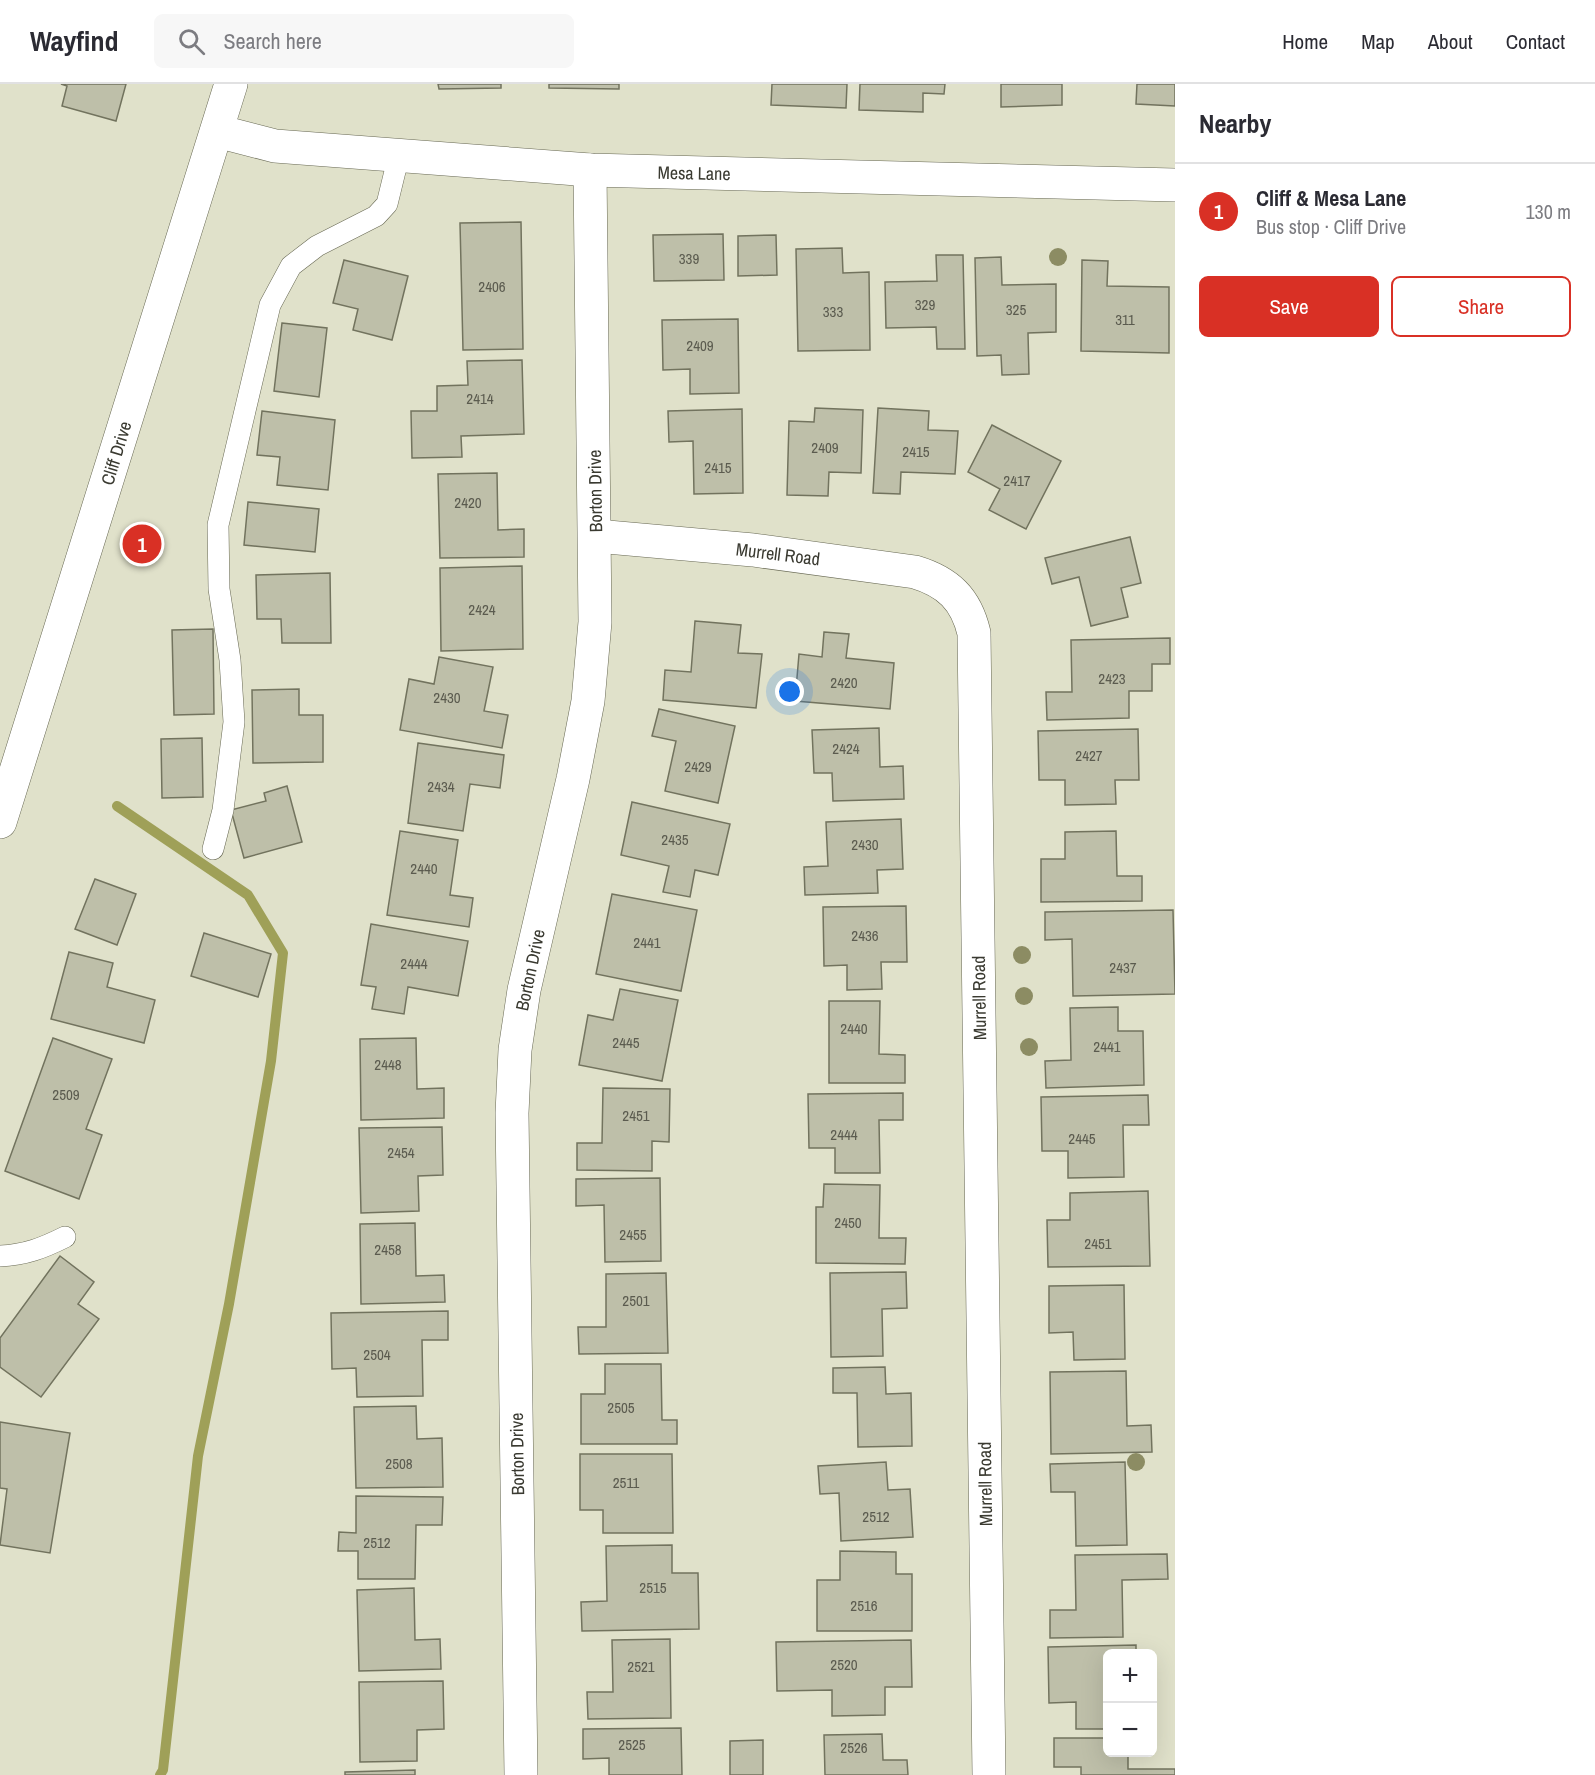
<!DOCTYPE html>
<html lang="en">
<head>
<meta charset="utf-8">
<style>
  body { margin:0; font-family:"Archivo Narrow",sans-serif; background:#f7f7f7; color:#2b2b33 }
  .controls { position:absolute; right:18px; bottom:18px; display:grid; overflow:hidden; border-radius:9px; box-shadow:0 6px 24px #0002 }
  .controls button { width:54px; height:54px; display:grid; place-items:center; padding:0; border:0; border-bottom:2px solid #e1e1e2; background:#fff; color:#2b2b33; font:30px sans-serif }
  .you { position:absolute; left:790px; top:608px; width:21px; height:21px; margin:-15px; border:4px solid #fff; border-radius:50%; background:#1a73e8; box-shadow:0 0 0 9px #1a73e833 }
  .badge { display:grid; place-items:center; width:39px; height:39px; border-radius:50%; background:#d93025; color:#fff; font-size:20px; font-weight:700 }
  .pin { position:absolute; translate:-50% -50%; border:3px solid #fff; box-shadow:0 2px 6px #0006 }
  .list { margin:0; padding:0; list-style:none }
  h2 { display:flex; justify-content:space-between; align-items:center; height:78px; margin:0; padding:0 24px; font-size:26px }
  h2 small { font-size:20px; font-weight:400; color:#7c7c81 }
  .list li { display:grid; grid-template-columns:39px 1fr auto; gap:18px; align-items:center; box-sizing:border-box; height:96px; padding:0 24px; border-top:2px solid #e1e1e2 }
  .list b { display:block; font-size:22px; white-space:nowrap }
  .list p { margin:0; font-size:20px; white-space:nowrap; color:#7c7c81 }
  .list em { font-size:20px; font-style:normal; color:#7c7c81 }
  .actions { display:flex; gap:12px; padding:18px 24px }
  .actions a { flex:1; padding:14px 0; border:2px solid #d93025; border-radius:9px; text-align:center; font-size:21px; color:#d93025 }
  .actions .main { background:#d93025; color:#fff }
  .icon { flex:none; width:33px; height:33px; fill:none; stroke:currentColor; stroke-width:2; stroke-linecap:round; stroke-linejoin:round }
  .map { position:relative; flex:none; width:1175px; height:1691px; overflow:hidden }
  header { display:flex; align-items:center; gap:36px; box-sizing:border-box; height:84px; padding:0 30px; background:#fff; border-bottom:2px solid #e1e1e2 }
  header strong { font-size:28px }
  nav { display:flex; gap:33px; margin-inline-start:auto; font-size:21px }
  .search { width:420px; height:54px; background:#f7f7f7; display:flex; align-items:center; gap:15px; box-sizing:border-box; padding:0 21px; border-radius:9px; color:#7c7c81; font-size:22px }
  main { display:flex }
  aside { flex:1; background:#fff }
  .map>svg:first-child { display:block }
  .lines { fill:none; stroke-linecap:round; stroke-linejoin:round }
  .stream { stroke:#9fa058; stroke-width:10 }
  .building { fill:#bebfa9; stroke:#72735e; stroke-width:1.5 }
  .service-casing { stroke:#676853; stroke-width:22 }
  .minor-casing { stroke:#676853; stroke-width:34 }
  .secondary-casing { stroke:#676853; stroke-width:34 }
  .service { stroke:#fff; stroke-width:21 }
  .minor { stroke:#fff; stroke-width:33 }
  .secondary { stroke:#fff; stroke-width:33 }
  .tree { fill:#8c8c63 }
  .labels { text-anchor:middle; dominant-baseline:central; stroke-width:4.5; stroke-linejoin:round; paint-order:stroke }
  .number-label { font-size:15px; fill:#5b5b4f }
  .street-label { font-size:18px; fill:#3a3a31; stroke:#fff }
</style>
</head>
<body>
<header>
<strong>Wayfind</strong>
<div class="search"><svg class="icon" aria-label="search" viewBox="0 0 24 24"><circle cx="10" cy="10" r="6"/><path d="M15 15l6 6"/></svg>Search here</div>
<nav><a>Home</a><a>Map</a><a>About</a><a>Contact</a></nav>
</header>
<main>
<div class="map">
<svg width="1175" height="1691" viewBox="0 0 1175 1691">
  <rect width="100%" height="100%" fill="#e0e1ca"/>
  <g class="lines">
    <polyline class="stream" points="117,722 248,811 283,869 271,977 229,1220 198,1372 163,1686 160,1691"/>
  </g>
  <g class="building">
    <polygon points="61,0 126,0 116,37 62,22 67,2"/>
    <polygon points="438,0 501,0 501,4 439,5"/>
    <polygon points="549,0 619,0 619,5 549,4"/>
    <polygon points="772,0 847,0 846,24 771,21"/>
    <polygon points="860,0 945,0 944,10 923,9 923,28 859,26"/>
    <polygon points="1001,0 1062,0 1062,21 1001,23"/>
    <polygon points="1137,0 1175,0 1175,22 1136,20"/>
    <polygon points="521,138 523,265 463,266 460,139"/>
    <polygon points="723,150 724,196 654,197 653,151"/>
    <polygon points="776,151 777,191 738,192 738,152"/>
    <polygon points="842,164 843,189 869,188 870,266 798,267 796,165"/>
    <polygon points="936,171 963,171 965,265 937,265 936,243 886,244 885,198 937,197"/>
    <polygon points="1001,173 1002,201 1056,200 1056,248 1028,249 1029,290 1002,291 1001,271 977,272 975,174"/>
    <polygon points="344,176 408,192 392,256 353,246 358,225 333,219"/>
    <polygon points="1082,176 1108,177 1107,202 1169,203 1169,269 1081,267"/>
    <polygon points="738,235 739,309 690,310 690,285 663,286 662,236"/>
    <polygon points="282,239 327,244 319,313 274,307"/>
    <polygon points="522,276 524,350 461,352 462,373 412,374 411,327 437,327 437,302 468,301 467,277"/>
    <polygon points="815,324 863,326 861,389 829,388 828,412 787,411 789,337 814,338"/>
    <polygon points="878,324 929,327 928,346 958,347 955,390 901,388 900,410 873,409"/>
    <polygon points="742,325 743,409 694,410 693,357 669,358 668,327"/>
    <polygon points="262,327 335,336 328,406 277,401 280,373 257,371"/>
    <polygon points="992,341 1061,377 1026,445 989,426 1000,405 968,388"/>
    <polygon points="497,389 498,446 524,445 524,473 440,474 438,390"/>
    <polygon points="248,418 319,425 315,468 244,461"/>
    <polygon points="1130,453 1141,499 1121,504 1128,533 1091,542 1079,493 1052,500 1045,474"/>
    <polygon points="522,482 523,565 441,567 440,484"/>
    <polygon points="330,489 331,559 282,559 281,535 257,535 256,491"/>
    <polygon points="695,537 741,541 738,569 762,570 756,624 663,616 665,586 691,588"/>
    <polygon points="213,545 214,630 174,631 172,546"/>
    <polygon points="824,548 849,550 846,574 894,579 890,625 795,617 799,570 822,573"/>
    <polygon points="1170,554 1170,580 1152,580 1152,607 1129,607 1129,634 1047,636 1046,608 1072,608 1071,556"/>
    <polygon points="439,573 493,583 484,627 508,631 502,664 400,646 409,595 434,600"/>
    <polygon points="299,605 299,631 323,631 323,678 253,679 252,606"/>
    <polygon points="659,625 735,642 718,719 665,707 676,657 652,652"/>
    <polygon points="879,644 880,683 903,682 904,715 833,717 832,689 814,689 812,646"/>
    <polygon points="1138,645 1139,696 1115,696 1116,720 1065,721 1065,696 1039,696 1038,647"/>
    <polygon points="202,654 203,713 162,714 161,655"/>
    <polygon points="418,659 504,671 500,704 470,700 463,747 408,739"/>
    <polygon points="287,702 302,758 244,774 231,726 266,717 264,709"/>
    <polygon points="632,718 730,740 718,791 695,786 690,813 663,808 669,782 621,771"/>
    <polygon points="901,735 903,785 877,786 878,809 805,811 804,783 828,782 826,738"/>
    <polygon points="400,747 458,756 450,811 473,814 469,843 387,831"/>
    <polygon points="1116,747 1117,792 1142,792 1142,817 1041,818 1041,775 1065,775 1065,748"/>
    <polygon points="95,795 136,810 117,861 75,845"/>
    <polygon points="612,810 697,826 681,907 596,890"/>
    <polygon points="906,822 907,878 881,878 882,905 847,906 847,881 824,882 823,823"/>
    <polygon points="1173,826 1175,910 1073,912 1072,855 1045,856 1045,828"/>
    <polygon points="371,840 468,857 458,912 408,903 404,930 372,925 376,903 361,901"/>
    <polygon points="204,849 271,870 258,913 191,892"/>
    <polygon points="69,868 113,879 107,903 155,916 144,959 51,935"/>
    <polygon points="620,905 678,916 662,997 579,981 588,931 613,936"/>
    <polygon points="829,917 880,917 879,970 905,971 905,999 829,999"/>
    <polygon points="1118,923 1118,947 1143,947 1144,1001 1046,1004 1045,977 1071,976 1070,924"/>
    <polygon points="53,954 112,975 86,1045 102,1051 79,1115 5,1087"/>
    <polygon points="416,954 417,1005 444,1004 444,1034 361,1036 360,955"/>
    <polygon points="603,1004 670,1005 669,1058 652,1057 652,1087 577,1086 577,1059 602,1059"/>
    <polygon points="903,1009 903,1036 879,1036 880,1089 835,1089 835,1064 809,1064 808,1010"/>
    <polygon points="1148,1011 1149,1041 1123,1041 1124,1093 1068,1094 1068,1067 1042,1067 1041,1013"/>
    <polygon points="442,1043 443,1091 418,1092 419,1127 361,1129 359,1044"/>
    <polygon points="660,1094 661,1177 605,1178 604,1121 576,1122 576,1095"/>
    <polygon points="824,1100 880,1101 879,1154 906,1154 905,1180 816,1179 816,1123 823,1123"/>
    <polygon points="1148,1107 1150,1182 1048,1183 1047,1136 1070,1136 1070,1109"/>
    <polygon points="415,1139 416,1192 444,1191 445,1218 361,1220 360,1140"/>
    <polygon points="60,1172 94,1198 78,1220 99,1235 41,1313 0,1283 0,1254"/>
    <polygon points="906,1188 907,1224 882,1225 883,1272 831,1273 830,1189"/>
    <polygon points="666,1189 668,1269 579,1270 578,1243 606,1243 606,1190"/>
    <polygon points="1124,1201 1125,1275 1074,1276 1073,1248 1049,1249 1049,1202"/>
    <polygon points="448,1227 448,1256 422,1256 423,1312 357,1313 356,1284 332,1285 331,1229"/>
    <polygon points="605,1280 661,1280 662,1336 677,1336 677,1360 581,1360 581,1310 605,1310"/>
    <polygon points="885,1283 886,1310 911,1309 912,1362 858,1363 857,1309 833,1309 833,1284"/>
    <polygon points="1126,1287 1127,1342 1151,1341 1152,1368 1051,1370 1050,1288"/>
    <polygon points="416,1322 417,1355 442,1354 443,1403 356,1404 354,1323"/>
    <polygon points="0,1338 70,1349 50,1469 0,1461 7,1405 0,1404"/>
    <polygon points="580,1370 672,1370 673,1449 603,1449 603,1426 580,1426"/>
    <polygon points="886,1378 888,1406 910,1405 913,1453 841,1457 839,1409 820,1410 818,1382"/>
    <polygon points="1125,1378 1127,1461 1076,1462 1075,1408 1051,1408 1050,1380"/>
    <polygon points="356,1412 443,1413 442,1441 416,1441 415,1495 358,1495 358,1467 338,1467 339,1448 356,1449"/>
    <polygon points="672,1461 672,1489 698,1489 699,1545 582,1547 581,1518 607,1517 606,1462"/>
    <polygon points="840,1467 896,1468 896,1490 912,1490 912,1547 817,1547 817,1496 840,1496"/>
    <polygon points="1167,1470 1168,1495 1122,1496 1123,1553 1050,1554 1050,1526 1076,1526 1075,1471"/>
    <polygon points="414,1504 415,1556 440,1555 441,1585 359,1587 357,1506"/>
    <polygon points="670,1555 671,1634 588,1635 587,1608 613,1608 612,1556"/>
    <polygon points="911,1556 912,1603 885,1603 885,1631 832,1632 832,1606 777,1607 776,1558"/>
    <polygon points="1136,1561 1136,1570 1108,1570 1108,1645 1076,1645 1076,1618 1049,1619 1048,1563"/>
    <polygon points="443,1597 444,1645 417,1646 417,1677 360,1678 359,1598"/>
    <polygon points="681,1644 682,1691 609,1691 609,1674 583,1675 583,1645"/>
    <polygon points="882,1650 883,1676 907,1676 908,1691 825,1691 824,1651"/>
    <polygon points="1054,1654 1108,1654 1108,1668 1128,1668 1128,1685 1175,1685 1175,1691 1081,1691 1081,1683 1054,1683"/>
    <polygon points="763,1656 763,1691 730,1691 730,1657"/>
    <polygon points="415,1686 415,1691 345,1691 345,1688"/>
  </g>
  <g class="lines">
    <g class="service-casing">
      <g id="service">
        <polyline points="213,765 223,726 234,638 230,576 219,505 218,441 270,221 291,182 317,162 376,132 387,120 399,71"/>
        <path d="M0,1172C25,1171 43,1164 65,1153"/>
      </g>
    </g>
    <g class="minor-casing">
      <g id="minor">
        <polyline points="217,47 275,62 590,86 1175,101"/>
        <path d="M596,452L753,466L915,488C948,498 966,515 974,549L989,1691"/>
        <polyline points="521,1691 512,1029 515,966 524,906 573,695 588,617 595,538 590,86"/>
      </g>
    </g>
    <g class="secondary-casing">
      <polyline id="secondary" points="0,738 231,0"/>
    </g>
    <use href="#service" class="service"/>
    <use href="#minor" class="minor"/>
    <use href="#secondary" class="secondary"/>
  </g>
  <g class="tree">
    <circle cx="1058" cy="173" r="9"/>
    <circle cx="1022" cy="871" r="9"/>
    <circle cx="1024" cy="912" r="9"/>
    <circle cx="1029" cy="963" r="9"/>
    <circle cx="1136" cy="1378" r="9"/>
  </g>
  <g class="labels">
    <g class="number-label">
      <text x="689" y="174">339</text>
      <text x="492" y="202">2406</text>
      <text x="925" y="220">329</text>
      <text x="1016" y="225">325</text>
      <text x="833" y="227">333</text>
      <text x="1125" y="235">311</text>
      <text x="700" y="261">2409</text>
      <text x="480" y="314">2414</text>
      <text x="825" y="363">2409</text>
      <text x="916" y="367">2415</text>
      <text x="718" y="383">2415</text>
      <text x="1017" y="396">2417</text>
      <text x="468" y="418">2420</text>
      <text x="482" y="525">2424</text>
      <text x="1112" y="594">2423</text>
      <text x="844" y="598">2420</text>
      <text x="447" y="613">2430</text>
      <text x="846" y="664">2424</text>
      <text x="1089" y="671">2427</text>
      <text x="698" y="682">2429</text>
      <text x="441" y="702">2434</text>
      <text x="675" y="755">2435</text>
      <text x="865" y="760">2430</text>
      <text x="424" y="784">2440</text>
      <text x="865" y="851">2436</text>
      <text x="647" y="858">2441</text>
      <text x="414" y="879">2444</text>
      <text x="1123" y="883">2437</text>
      <text x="854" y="944">2440</text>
      <text x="626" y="958">2445</text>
      <text x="1107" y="962">2441</text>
      <text x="388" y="980">2448</text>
      <text x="66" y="1010">2509</text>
      <text x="636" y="1031">2451</text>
      <text x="844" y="1050">2444</text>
      <text x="1082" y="1054">2445</text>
      <text x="401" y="1068">2454</text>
      <text x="848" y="1138">2450</text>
      <text x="633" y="1150">2455</text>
      <text x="1098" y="1159">2451</text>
      <text x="388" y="1165">2458</text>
      <text x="636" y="1216">2501</text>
      <text x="377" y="1270">2504</text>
      <text x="621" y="1323">2505</text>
      <text x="399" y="1379">2508</text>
      <text x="626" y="1398">2511</text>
      <text x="876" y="1432">2512</text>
      <text x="377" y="1458">2512</text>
      <text x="653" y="1503">2515</text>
      <text x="864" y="1521">2516</text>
      <text x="844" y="1580">2520</text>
      <text x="641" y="1582">2521</text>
      <text x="632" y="1660">2525</text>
      <text x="854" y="1663">2526</text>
    </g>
    <g class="street-label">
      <text transform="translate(694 89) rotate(1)">Mesa Lane</text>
      <text transform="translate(116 369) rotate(-73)">Cliff Drive</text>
      <text transform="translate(595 407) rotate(-91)">Borton Drive</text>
      <text transform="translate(778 470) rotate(7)">Murrell Road</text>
      <text transform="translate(530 886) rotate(-78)">Borton Drive</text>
      <text transform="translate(979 914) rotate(-91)">Murrell Road</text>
      <text transform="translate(517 1370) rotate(-91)">Borton Drive</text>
      <text transform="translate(985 1400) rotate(-91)">Murrell Road</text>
    </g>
  </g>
</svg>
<div class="controls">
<button>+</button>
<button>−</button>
</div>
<div class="you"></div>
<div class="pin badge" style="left:142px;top:460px">1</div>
</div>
<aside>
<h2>Nearby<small></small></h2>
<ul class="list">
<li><span class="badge">1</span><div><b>Cliff &amp; Mesa Lane</b><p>Bus stop · Cliff Drive</p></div><em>130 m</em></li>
</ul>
<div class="actions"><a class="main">Save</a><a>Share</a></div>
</aside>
</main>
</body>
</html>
